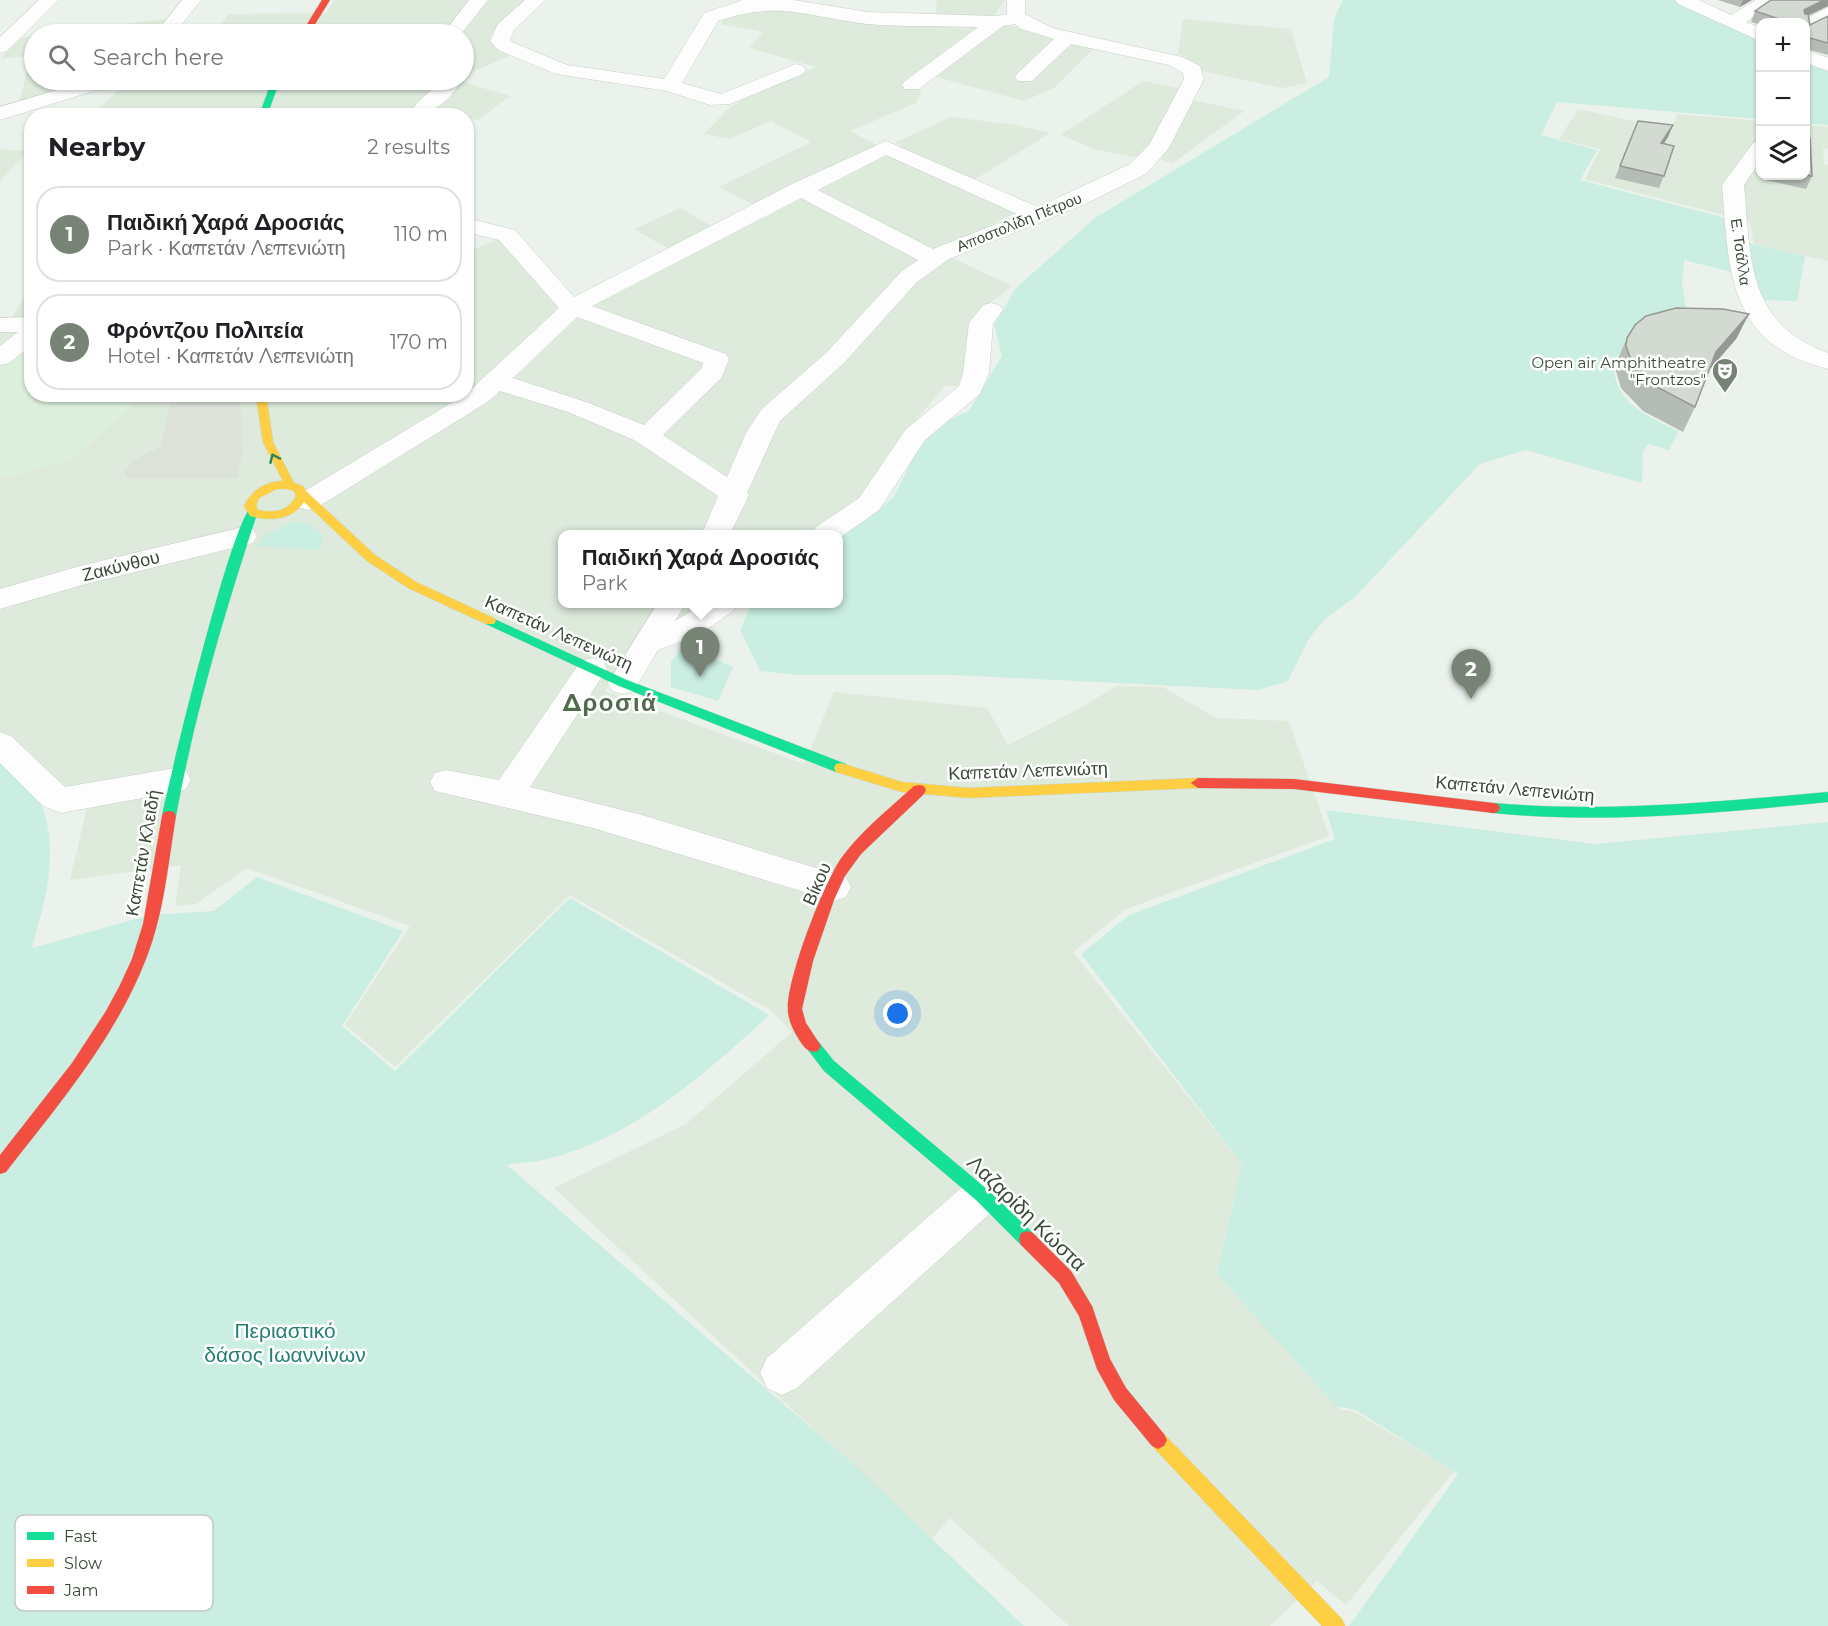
<!DOCTYPE html>
<html lang="en">
<head>
<meta charset="utf-8">
<style>
  body { margin:0; font-family:Montserrat,sans-serif; background:#f6f6f6; color:#202124 }
  .controls { position:absolute; right:18px; top:18px; display:grid; overflow:hidden; border-radius:12px; box-shadow:0 2px 4px #0004 }
  .controls button { width:54px; height:54px; display:grid; place-items:center; padding:0; border:0; border-bottom:2px solid #e0e0e0; background:#fff; color:#202124; font:30px sans-serif }
  .you { position:absolute; left:898px; top:1014px; width:21px; height:21px; margin:-15px; border:4px solid #fff; border-radius:50%; background:#1a73e8; box-shadow:0 0 0 9px #1a73e833 }
  .badge { display:grid; place-items:center; width:39px; height:39px; border-radius:50%; background:#778475; color:#fff; font-size:20px; font-weight:700 }
  .pin { position:absolute; translate:-50% -50px; filter:drop-shadow(0 2px 3px #0008) }
  .pin::after { content:''; position:absolute; top:32px; width:21px; height:18px; background:inherit; clip-path:polygon(0 0,100% 0,50% 100%) }
  .popup { position:absolute; left:558px; top:530px; width:285px; height:78px; box-sizing:border-box; display:grid; place-content:center; border-radius:12px; background:#fff; filter:drop-shadow(0 2px 4px #0005); font-size:20px; white-space:nowrap; color:#757577 }
  .popup b { font-size:22px; color:#202124 }
  .popup::after { content:''; position:absolute; left:50%; top:100%; margin-left:-12px; border:12px solid transparent; border-top-color:#fff }
  .list { margin:0; padding:0; list-style:none }
  h2 { display:flex; justify-content:space-between; align-items:center; height:78px; margin:0; padding:0 24px; font-size:26px }
  h2 small { font-size:20px; font-weight:400; color:#757577 }
  .list li { display:grid; grid-template-columns:39px 1fr auto; gap:18px; align-items:center; box-sizing:border-box; height:96px; margin:0 12px 12px; padding:0 12px; border:2px solid #e0e0e0; border-radius:24px }
  .list b { display:block; font-size:22px; white-space:nowrap }
  .list p { margin:0; font-size:20px; white-space:nowrap; color:#757577 }
  .list em { font-size:20px; font-style:normal; color:#757577 }
  .icon { flex:none; width:33px; height:33px; fill:none; stroke:currentColor; stroke-width:2; stroke-linecap:round; stroke-linejoin:round }
  .map { position:relative; flex:none; width:1828px; height:1626px; overflow:hidden }
  .search { position:absolute; background:#fff; box-shadow:0 2px 4px #0004; left:24px; top:24px; width:450px; height:66px; display:flex; align-items:center; gap:15px; box-sizing:border-box; padding:0 21px; border-radius:33px; color:#757577; font-size:22px }
  .panel { position:absolute; background:#fff; box-shadow:0 2px 4px #0004; left:24px; top:108px; width:450px; height:294px; border-radius:24px }
  .map>svg:first-child { display:block }
  .residential { fill:#ddeadc }
  .education { fill:#ddf0dd }
  .green { fill:#caeee2 }
  .parking { fill:#dce1da }
  .lines { fill:none; stroke-linecap:round; stroke-linejoin:round }
  .street-casing { stroke:#c9d0c8; stroke-width:1 }
  .fast-casing { stroke:#c7d8c7; stroke-width:1 }
  .slow-casing { stroke:#c7d8c7; stroke-width:1 }
  .jam-casing { stroke:#c7d8c7; stroke-width:1 }
  .street { fill:#fcfdfc; fill-rule:evenodd }
  .fast { fill:#16e098; fill-rule:evenodd }
  .slow { fill:#ffcf43; fill-rule:evenodd }
  .jam { fill:#f24e42; fill-rule:evenodd }
  .wall { fill:#b5bbb5 }
  .shaded-wall { fill:#949993 }
  .building { fill:#d3dad2; stroke:#949993; stroke-width:1.5 }
  .oneway { stroke:#2a855d }
  .labels { text-anchor:middle; dominant-baseline:central; stroke-width:5; stroke-linejoin:round; paint-order:stroke }
  .far-street-label { font-size:15px; fill:#384936; stroke:#fff }
  .far-poi-label { font-size:15px; fill:#384936; stroke:#fff; text-anchor:end }
  .street-label { font-size:18px; fill:#384936; stroke:#fff }
  .near-street-label { font-size:21px; fill:#384936; stroke:#fff }
  .near-park-label { font-size:21px; fill:#257f74; stroke:#fff }
  .district-label { font-size:24px; font-weight:bold; letter-spacing:1.5px; fill:#516c4d; stroke:#fff }
  .key { fill:#fff; stroke:#c3c8c3; stroke-width:1.5 }
  .key-label { font-size:16px; fill:#384936 }
</style>
</head>
<body>
<div class="map">
<svg width="1828" height="1626" viewBox="0 0 1828 1626">
  <rect width="100%" height="100%" fill="#ebf2eb"/>
  <g class="residential">
    <polygon points="334,0 529,0 506,19 490,37 493,42 513,54 464,76 464,34 216,34 228,14 326,13"/>
    <polygon points="937,0 1005,0 989,23 1033,29 1094,48 1054,88 1024,101 921,73 905,86 922,91 916,103 850,131 888,151 901,145 895,142 952,117 1016,125 1050,133 966,185 1012,208 1013,214 924,258 948,256 1012,286 991,303 966,386 945,386 897,443 879,468 863,499 856,499 809,534 562,534 562,604 712,604 681,624 656,610 605,691 804,764 834,692 987,708 1008,745 1081,708 1116,686 1163,687 1216,718 1289,721 1329,836 1126,909 1073,952 1242,1164 1217,1274 1340,1410 1353,1411 1454,1471 1346,1605 1317,1581 1270,1626 1069,1626 950,1518 932,1539 554,1188 686,1124 792,1032 772,1011 570,895 395,1067 345,1025 410,926 247,868 196,904 175,906 181,865 70,880 92,786 67,790 0,753 0,333 31,289 32,394 466,394 467,252 503,237 573,317 592,301 679,255 634,229 680,208 722,232 764,210 719,187 811,142 771,121 729,139 704,134 729,108 744,99 816,67 749,48 763,32 721,24 726,15 775,5 934,22"/>
    <polygon points="172,18 163,29 126,34 48,34"/>
    <polygon points="1183,19 1291,29 1307,83 1282,88 1202,71 1194,62 1178,54"/>
    <polygon points="34,36 34,55 0,59 20,38"/>
    <polygon points="34,71 34,80 78,80 77,84 19,103 27,72"/>
    <polygon points="130,80 456,80 510,96 478,120 435,111 432,116 90,116"/>
    <polygon points="1143,81 1183,89 1145,159 1096,150 1061,135"/>
    <polygon points="1192,100 1244,111 1173,163 1158,159"/>
    <polygon points="1578,109 1670,129 1678,114 1760,121 1760,176 1806,176 1806,125 1828,127 1828,149 1823,148 1824,164 1828,165 1828,261 1754,244 1750,222 1585,179 1600,149 1559,139"/>
    <polygon points="0,149 28,151 0,181"/>
  </g>
  <polygon class="education" points="31,340 32,394 142,395 74,459 0,479 0,364"/>
  <g class="green">
    <path d="M1343,0H1680L1760,37V119L1557,102L1541,135L1597,150L1580,180L1733,220L1734,240L1805,256L1797,301L1762,300L1751,277L1684,260L1682,285L1690,330L1627,344L1614,361C1612,403 1647,416 1679,431L1669,450L1648,444L1643,451L1642,483L1526,450L1480,464L1355,597L1326,618L1310,637L1288,681L1258,690L953,675H799L760,671L740,630L752,604H838V535L869,517L894,497L923,437L934,426L969,411L1002,356L994,325L1016,288L1095,218L1329,77L1334,19Z"/>
    <polygon points="1806,59 1828,68 1828,125 1806,123"/>
    <path d="M294,522C306,521 317,526 323,538L319,550L257,546L266,535Z"/>
    <polygon points="684,646 733,667 718,701 671,687 671,662"/>
    <path d="M0,753C11,764 29,777 35,790C63,845 46,895 32,948L150,915L214,911L257,877L403,931L342,1026L395,1071L570,898L769,1015C707,1073 629,1141 543,1160C531,1163 518,1162 507,1165L851,1462L1024,1626H0Z"/>
    <polygon points="1326,810 1595,844 1828,822 1828,1626 1349,1626 1458,1474 1356,1410 1336,1406 1217,1274 1242,1164 1081,954 1129,915 1335,839"/>
  </g>
  <polygon class="parking" points="172,395 240,395 242,454 237,478 129,478 125,476 125,472 133,461 161,446"/>
  <g class="lines">
    <g class="street-casing">
      <g id="street">
        <polygon points="39,0 59,0 7,51 0,53 0,37"/>
        <polygon points="182,0 201,0 174,34 155,34"/>
        <polygon points="469,0 488,0 461,34 443,34"/>
        <path d="M525,0H545L514,30L510,40L512,42L567,65L664,79L704,13L743,0H793L868,12L997,16L1007,14V0H1025V14L1052,28L1182,57L1200,66L1204,79L1169,148L1146,174L1083,205L949,259L917,282L844,363L780,421L747,493L749,495L730,534H702L718,496L634,440L568,412L500,391L489,401L318,507L308,510L298,507L294,501L298,495L466,394L559,308L499,240L466,232V218L515,230L574,297L792,184L886,141L1038,207L1130,164L1149,145L1184,79L1183,73L1169,65L1071,44L1032,81H1018L1015,77L1018,73L1054,39L1021,29L1015,24L1003,26L919,89H905L902,85L905,81L978,27C942,26 904,27 867,24C807,17 780,0 718,21L682,83L721,94L796,64L803,66L806,70L803,74L730,104L710,105L667,91L556,74L498,50L490,41L498,24ZM886,155L1019,215L933,249L818,190ZM801,198L918,260L901,272L826,353L761,410L746,433L727,477L663,435L722,377L729,359L726,354L592,306ZM577,317L703,363L701,369L644,425L586,402L513,378Z"/>
        <polygon points="1675,0 1699,0 1731,15 1756,0 1778,0 1746,22 1760,28 1760,41 1678,4"/>
        <polygon points="1828,7 1828,21 1806,33 1806,22 1800,22"/>
        <polygon points="1806,50 1828,58 1828,71 1806,63"/>
        <polygon points="90,80 119,80 116,84 0,120 0,107"/>
        <path d="M442,80H462C453,95 435,116 417,111L414,107L417,103Z"/>
        <path d="M1760,141V161L1744,185C1751,259 1746,323 1828,353V369C1727,344 1729,271 1722,185L1753,143Z"/>
        <polygon points="991,303 999,305 1003,310 993,324 989,373 980,394 925,440 879,510 838,539 838,534 812,534 816,527 859,498 906,429 959,386 963,373 969,323 983,305"/>
        <polygon points="32,317 32,345 9,363 0,365 0,346 18,332 0,332 0,318"/>
        <polygon points="243,527 253,529 257,536 253,543 82,585 0,609 0,589 80,566"/>
        <polygon points="657,604 685,604 675,621 703,604 738,604 733,611 699,635 658,650 634,691 623,694 612,691 608,683"/>
        <polygon points="592,658 603,661 607,669 530,787 642,815 846,877 851,887 846,897 834,901 593,828 435,791 430,782 435,773 446,770 499,780 581,661"/>
        <polygon points="0,732 11,736 65,787 175,768 186,771 191,780 186,789 175,792 61,813 43,806 0,763"/>
        <polygon points="982,1176 996,1182 1002,1195 996,1208 797,1388 782,1395 767,1388 760,1373 767,1358 968,1182"/>
      </g>
    </g>
    <g class="fast-casing">
      <g id="fast">
        <polygon points="272,80 280,80 267,116 259,116"/>
        <path d="M252,507L258,511C225,611 195,712 176,816L174,820H164L162,816C169,780 233,514 252,507Z"/>
        <polygon points="490,617 627,680 846,764 848,768 841,773 836,772 619,686 486,624 484,621 486,618"/>
        <path d="M1828,792V802C1716,813 1605,824 1493,813L1488,812L1486,808L1488,804L1493,803C1605,813 1716,802 1828,792Z"/>
        <polygon points="813,1039 818,1041 834,1061 988,1190 1033,1233 1035,1239 1033,1245 1027,1247 1021,1245 976,1200 824,1071 805,1046 808,1041"/>
      </g>
    </g>
    <g class="slow-casing">
      <g id="slow">
        <path d="M256,394H266L273,442L294,483L303,486L306,491L375,555L416,582L494,618L496,621L494,624H486L408,588L367,561L304,502C291,521 270,521 250,516L244,506C251,491 266,481 283,481L263,442ZM277,489H288L294,491L296,496C288,512 274,513 258,510L256,506L259,498Z"/>
        <polygon points="841,763 902,782 969,788 1198,778 1205,783 1198,788 969,798 902,792 836,772 834,768 836,764"/>
        <polygon points="1158,1431 1164,1434 1342,1619 1345,1626 1322,1626 1152,1446 1149,1440 1152,1434"/>
      </g>
    </g>
    <g class="jam-casing">
      <g id="jam">
        <polygon points="322,0 330,0 309,34 301,34"/>
        <polygon points="1198,778 1294,779 1493,803 1498,804 1500,808 1498,812 1493,813 1294,789 1198,788 1191,783"/>
        <path d="M919,785L924,786L926,790L924,794L861,854L845,876L834,900L813,961L802,1009L806,1023L821,1046L818,1051C808,1054 803,1046 798,1038C793,1030 789,1021 788,1012C785,982 824,882 842,857C862,830 889,809 914,786Z"/>
        <path d="M169,811L174,812L176,816C168,864 164,914 146,959C115,1039 58,1105 6,1172L0,1174V1155L72,1063L106,1011L120,985L132,959L143,924L162,816L164,812Z"/>
        <polygon points="1027,1231 1033,1233 1071,1271 1092,1306 1110,1359 1126,1388 1164,1434 1167,1440 1164,1446 1158,1449 1152,1446 1114,1400 1097,1369 1079,1316 1059,1283 1021,1245 1019,1239 1021,1233"/>
      </g>
    </g>
    <use href="#street" class="street"/>
    <use href="#fast" class="fast"/>
    <use href="#slow" class="slow"/>
    <use href="#jam" class="jam"/>
  </g>
  <g class="wall">
    <polygon points="1718,0 1752,0 1740,7"/>
    <polygon points="1828,0 1828,6 1809,15 1810,25 1828,16 1828,55 1806,49 1806,22 1761,22 1761,25 1751,22 1755,11"/>
    <polygon points="1638,121 1668,137 1664,144 1664,176 1659,188 1615,178"/>
    <polygon points="1806,137 1812,176 1806,189 1765,180 1766,176 1806,176"/>
    <polygon points="1749,314 1736,339 1708,371 1695,407 1683,432 1643,411 1621,388 1616,371 1616,363 1627,338"/>
  </g>
  <g class="shaded-wall">
    <polygon points="1743,0 1752,0 1740,7"/>
    <polygon points="1824,0 1828,0 1828,6 1799,20 1804,10"/>
    <polygon points="1673,125 1668,137 1656,155 1661,143"/>
    <polygon points="1749,314 1736,339 1703,377 1716,352"/>
  </g>
  <g class="building">
    <polygon points="1771,0 1824,0 1804,10 1805,14 1808,14 1810,25 1828,16 1828,43 1806,37 1806,22 1788,22 1755,11"/>
    <polygon points="1638,121 1673,125 1661,143 1674,146 1664,176 1620,166"/>
    <polygon points="1806,137 1810,138 1812,176 1806,175"/>
    <polygon points="1676,308 1723,309 1749,314 1716,352 1695,407 1655,386 1632,363 1626,346 1627,338 1635,325 1646,316"/>
  </g>
  <defs><path id="oneway-chevron" d="M-2-3.5L2.5 0L-2 3.5" fill="none" stroke-width="1.6" stroke-linecap="round" stroke-linejoin="round" transform="scale(1.5)"/></defs>
  <use class="oneway" href="#oneway-chevron" transform="translate(274 458) rotate(-114)"/>
  <defs>
    <g id="theatre-pin" transform="scale(1.35)"><path d="M0 17L-7.5 6A9.5 9.5 0 1 1 7.5 6Z" fill="#778475" stroke="#fff"/><path d="M-5-5.5Q0-4 5-5.5V0Q5 5 0 6Q-5 5-5 0ZM-3.3-2.5H-1v1.5H-3.3ZM1-2.5H3.3v1.5H1ZM-2.8 1Q0 5.5 2.8 1Z" fill="#fff"/></g>
  </defs>
  <g fill-rule="evenodd">
    <use href="#theatre-pin" x="1725" y="371"/>
  </g>
  <g class="labels">
    <g class="far-street-label">
      <text transform="translate(1019 222) rotate(-22)">Αποστολίδη Πέτρου</text>
      <text transform="translate(1741 252) rotate(82)">Ε. Τσάλλα</text>
    </g>
    <g class="far-poi-label">
      <text x="1706" y="362">Open air Amphitheatre<tspan x="1706" dy="17">"Frontzos"</tspan></text>
    </g>
    <g class="street-label">
      <text transform="translate(121 566) rotate(-14)">Ζακύνθου</text>
      <text transform="translate(559 633) rotate(24)">Καπετάν Λεπενιώτη</text>
      <text transform="translate(1028 771) rotate(-2)">Καπετάν Λεπενιώτη</text>
      <text transform="translate(1515 789) rotate(5)">Καπετάν Λεπενιώτη</text>
      <text transform="translate(143 853) rotate(-80)">Καπετάν Κλειδή</text>
      <text transform="translate(817 884) rotate(-66)">Βίκου</text>
    </g>
    <g class="near-street-label">
      <text transform="translate(1027 1213) rotate(44)">Λαζαρίδη Κώστα</text>
    </g>
    <g class="near-park-label">
      <text x="285" y="1330">Περιαστικό<tspan x="285" dy="24">δάσος Ιωαννίνων</tspan></text>
    </g>
    <g class="district-label">
      <text x="610" y="702">Δροσιά</text>
    </g>
  </g>
  <rect x="15" y="1515" width="198" height="96" rx="9" class="key"/>
  <rect x="27" y="1532" width="27" height="8" fill="#16e098"/>
  <rect x="27" y="1559" width="27" height="8" fill="#ffcf43"/>
  <rect x="27" y="1586" width="27" height="8" fill="#f24e42"/>
  <g class="key-label">
    <text x="64" y="1542">Fast</text>
    <text x="64" y="1569">Slow</text>
    <text x="64" y="1596">Jam</text>
  </g>
</svg>
<div class="controls">
<button>+</button>
<button>−</button>
<button><svg class="icon" aria-label="layers" viewBox="0 0 24 24"><path d="M12 4l9 5-9 5-9-5zM3 14l9 5 9-5"/></svg></button>
</div>
<div class="you"></div>
<div class="pin badge" style="left:700px;top:677px">1</div>
<div class="popup"><b>Παιδική Χαρά Δροσιάς</b>Park</div>
<div class="pin badge" style="left:1471px;top:699px">2</div>
<div class="search"><svg class="icon" aria-label="search" viewBox="0 0 24 24"><circle cx="10" cy="10" r="6"/><path d="M15 15l6 6"/></svg>Search here</div>
<section class="panel">
<h2>Nearby<small>2 results</small></h2>
<ul class="list">
<li><span class="badge">1</span><div><b>Παιδική Χαρά Δροσιάς</b><p>Park · Καπετάν Λεπενιώτη</p></div><em>110 m</em></li>
<li><span class="badge">2</span><div><b>Φρόντζου Πολιτεία</b><p>Hotel · Καπετάν Λεπενιώτη</p></div><em>170 m</em></li>
</ul>
</section>
</div>
</body>
</html>
